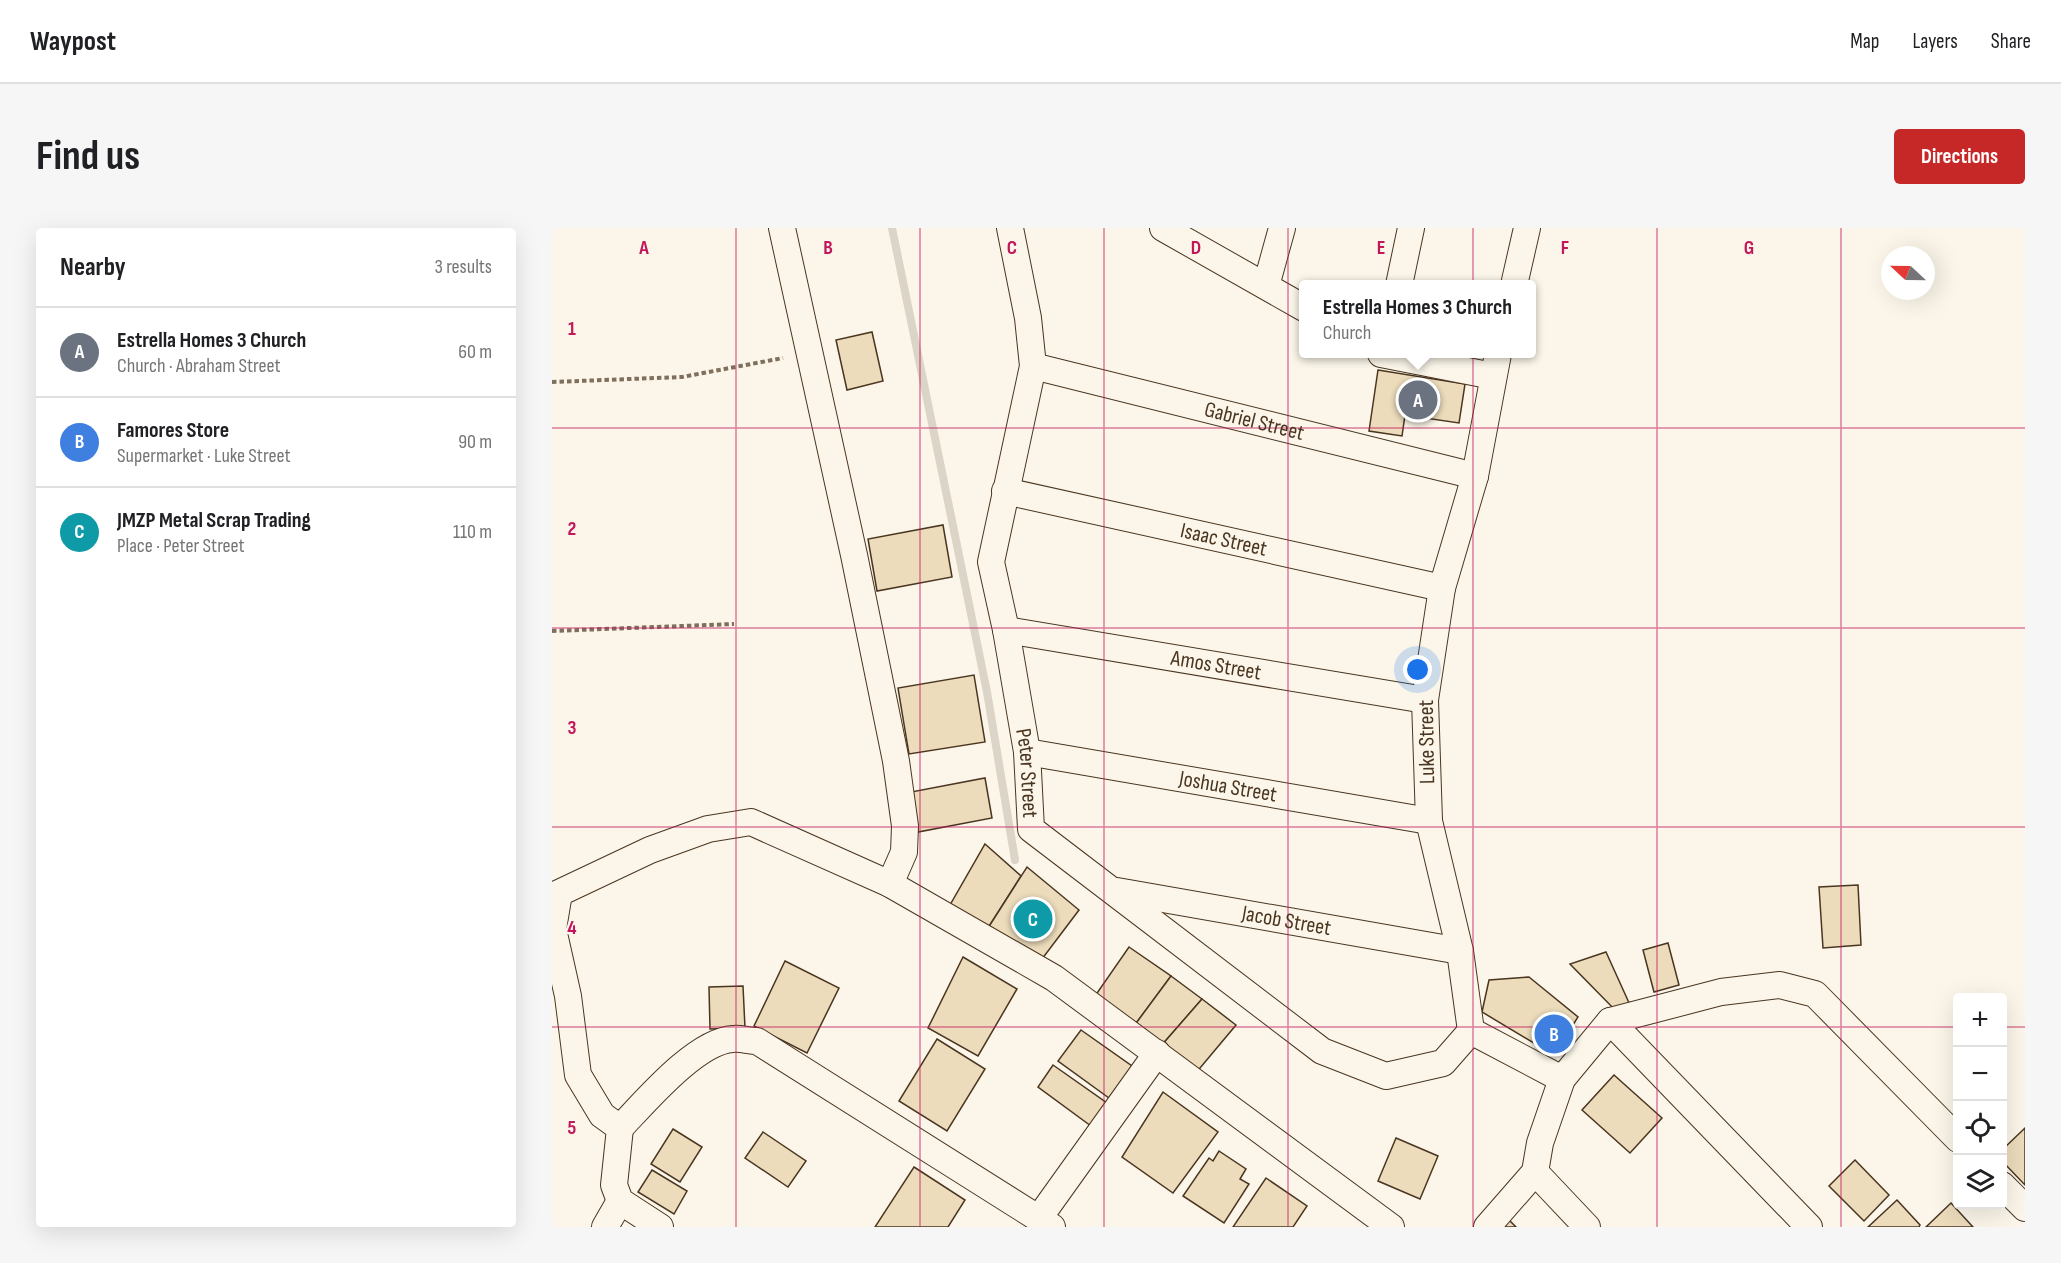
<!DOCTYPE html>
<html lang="en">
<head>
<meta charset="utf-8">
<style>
  body { margin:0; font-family:"Sofia Sans Condensed",sans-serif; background:#f6f6f6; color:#202124 }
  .controls { position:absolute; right:18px; bottom:18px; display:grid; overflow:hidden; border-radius:6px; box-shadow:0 6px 24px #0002 }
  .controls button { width:54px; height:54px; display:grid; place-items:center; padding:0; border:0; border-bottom:2px solid #e0e0e0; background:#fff; color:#202124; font:30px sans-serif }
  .compass { position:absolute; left:1329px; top:18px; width:54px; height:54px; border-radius:50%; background:#fff; box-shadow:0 6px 24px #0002; rotate:292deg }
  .you { position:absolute; left:866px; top:442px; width:21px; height:21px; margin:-15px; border:4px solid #fff; border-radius:50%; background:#1a73e8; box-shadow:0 0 0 9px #1a73e833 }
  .badge { display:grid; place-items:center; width:39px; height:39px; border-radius:50%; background:#c62828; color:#fff; font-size:20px; font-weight:700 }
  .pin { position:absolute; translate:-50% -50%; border:3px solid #fff; box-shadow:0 2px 6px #0006 }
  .popup { position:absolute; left:747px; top:52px; width:237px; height:78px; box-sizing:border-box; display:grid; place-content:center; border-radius:6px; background:#fff; filter:drop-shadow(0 2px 4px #0005); font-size:20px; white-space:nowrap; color:#757577 }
  .popup b { font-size:22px; color:#202124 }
  .popup::after { content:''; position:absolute; left:50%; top:100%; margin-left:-12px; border:12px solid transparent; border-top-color:#fff }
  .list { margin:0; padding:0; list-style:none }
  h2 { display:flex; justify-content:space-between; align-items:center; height:78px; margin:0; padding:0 24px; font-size:26px }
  h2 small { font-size:20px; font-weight:400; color:#757577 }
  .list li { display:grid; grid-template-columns:39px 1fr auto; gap:18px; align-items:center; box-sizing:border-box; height:90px; padding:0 24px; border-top:2px solid #e0e0e0 }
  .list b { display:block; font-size:22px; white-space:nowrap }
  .list p { margin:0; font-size:20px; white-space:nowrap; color:#757577 }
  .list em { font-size:20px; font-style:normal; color:#757577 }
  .icon { flex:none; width:33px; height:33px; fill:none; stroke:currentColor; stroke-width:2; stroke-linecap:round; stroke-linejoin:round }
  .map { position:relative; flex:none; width:1473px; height:999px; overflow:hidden; border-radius:6px }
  header { display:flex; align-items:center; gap:36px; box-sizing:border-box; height:84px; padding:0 30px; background:#fff; border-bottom:2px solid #e0e0e0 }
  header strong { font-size:28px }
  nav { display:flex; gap:33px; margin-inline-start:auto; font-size:21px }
  .intro { display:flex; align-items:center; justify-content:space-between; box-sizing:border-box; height:144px; padding:0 36px }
  h1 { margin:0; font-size:42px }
  .button { padding:15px 27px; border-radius:6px; background:#c62828; color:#fff; font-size:21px; font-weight:700 }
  main { display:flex; gap:36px; padding:0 36px }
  aside { flex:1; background:#fff; border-radius:6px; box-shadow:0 6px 24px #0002 }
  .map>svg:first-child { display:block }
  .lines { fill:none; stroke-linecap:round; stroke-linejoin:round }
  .stream { stroke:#dcd4c6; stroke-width:8 }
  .building { fill:#ecdcbc; stroke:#4a3520; stroke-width:1.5 }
  .street-casing { stroke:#4a3520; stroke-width:28 }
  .path { stroke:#7f6f5c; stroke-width:4; stroke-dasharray:4.5 3; stroke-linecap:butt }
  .street { stroke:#fbf6e9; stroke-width:26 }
  .grid { fill:none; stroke:#c2185b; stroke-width:1.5; stroke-opacity:0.55 }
  .labels { text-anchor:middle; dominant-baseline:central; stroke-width:4.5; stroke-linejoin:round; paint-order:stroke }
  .street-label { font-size:22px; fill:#4a3520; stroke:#fbf6e9 }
  .grid-label { font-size:20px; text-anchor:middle; font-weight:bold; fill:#c2185b; stroke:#fbf6e9; stroke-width:4.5; stroke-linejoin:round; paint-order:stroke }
</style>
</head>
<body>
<header>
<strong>Waypost</strong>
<nav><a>Map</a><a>Layers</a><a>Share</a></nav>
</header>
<div class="intro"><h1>Find us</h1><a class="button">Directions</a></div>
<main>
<aside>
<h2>Nearby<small>3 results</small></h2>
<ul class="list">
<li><span class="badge" style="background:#6b7280">A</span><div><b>Estrella Homes 3 Church</b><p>Church · Abraham Street</p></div><em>60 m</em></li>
<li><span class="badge" style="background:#3f7fe0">B</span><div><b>Famores Store</b><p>Supermarket · Luke Street</p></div><em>90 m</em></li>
<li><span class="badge" style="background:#0f9aa8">C</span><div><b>JMZP Metal Scrap Trading</b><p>Place · Peter Street</p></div><em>110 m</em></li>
</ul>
</aside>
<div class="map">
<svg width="1473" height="999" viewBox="0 0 1473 999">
  <rect width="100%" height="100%" fill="#fbf6e9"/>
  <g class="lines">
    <polyline class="stream" points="340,0 435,464 463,632"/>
  </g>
  <g class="building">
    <polygon points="320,104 331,153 295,162 284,112"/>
    <polygon points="826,142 913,156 907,195 853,187 850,208 817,203"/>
    <polygon points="391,297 400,349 325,363 316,311"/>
    <polygon points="422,447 433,514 357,526 346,460"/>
    <polygon points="433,550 440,590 366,604 359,564"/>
    <polygon points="433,616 469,648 436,700 398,677"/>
    <polygon points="475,639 527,682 490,731 436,700"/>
    <polygon points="1306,657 1309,717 1271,720 1267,659"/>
    <polygon points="1116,715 1127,757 1102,764 1091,722"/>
    <polygon points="577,719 619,748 582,798 543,768"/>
    <polygon points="1054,724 1078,777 1063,782 1018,736"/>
    <polygon points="411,729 465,761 426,828 376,800"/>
    <polygon points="233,733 287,760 255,825 202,798"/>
    <polygon points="619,748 650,771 609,818 582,798"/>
    <polygon points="977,749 1026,789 1002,827 930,784 937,752"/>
    <polygon points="191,758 193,800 158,801 157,759"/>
    <polygon points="650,771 684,797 643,846 609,818"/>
    <polygon points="529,802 580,838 557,870 506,833"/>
    <polygon points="385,811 433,841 395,903 347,873"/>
    <polygon points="501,837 555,875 539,898 486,859"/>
    <polygon points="1062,847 1110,890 1078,925 1030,882"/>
    <polygon points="611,864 666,904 621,965 570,929"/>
    <polygon points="1473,900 1473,957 1450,933 1450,922"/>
    <polygon points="121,901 150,919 128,954 99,936"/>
    <polygon points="211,904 254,933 236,959 193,930"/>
    <polygon points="844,910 886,928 868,971 826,953"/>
    <polygon points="667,923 694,941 688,951 697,956 672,995 631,968 657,930 661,933"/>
    <polygon points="1303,932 1337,967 1312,993 1277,958"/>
    <polygon points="362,939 413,972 396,999 323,999"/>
    <polygon points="100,942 135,963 122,986 86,964"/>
    <polygon points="714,950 755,978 741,999 681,999"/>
    <polygon points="1345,972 1368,997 1367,999 1316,999"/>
    <polygon points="1399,975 1421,999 1374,999"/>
    <polygon points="955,990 964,999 946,999"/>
  </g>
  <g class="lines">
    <g class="street-casing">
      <g id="street">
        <polyline points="230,0 302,327 344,533 353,598 352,624 338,656"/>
        <path id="s1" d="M458,0L476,90L481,138L439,334L454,402L475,524L479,601L770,823L834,848L891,835L919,803"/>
        <polyline points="611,0 752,80"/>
        <polyline points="847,57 859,0"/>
        <polyline points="962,57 975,0"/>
        <polyline points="714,58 730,0"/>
        <polyline points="829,126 941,148"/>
        <path id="s2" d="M481,138L923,248"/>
        <path id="s3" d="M453,263L890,360"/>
        <path id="s4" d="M454,402L873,472"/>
        <path id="s5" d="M475,524L877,593"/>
        <path id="s6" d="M565,663L908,723"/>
        <polyline points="1058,793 1257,999"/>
        <polyline points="919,803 908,723 877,593 873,472 890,360 923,248 946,126"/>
        <polyline points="919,803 1010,851"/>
        <path d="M68,900C93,874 144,813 181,811C188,810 197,813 205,813L500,999"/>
        <polyline points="983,944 1035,999"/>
        <polyline points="1450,957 1473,980"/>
        <polyline points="487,990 605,825"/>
        <polyline points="53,999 68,973"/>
        <polyline points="108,999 68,973 62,957 68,900 50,887 26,847 16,768 1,701 7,665 98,622 156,601 199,594 338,656 502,750 839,999"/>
        <polyline points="935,999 983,944 988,915 1010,851 1058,793 1169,764 1228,757 1263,766 1406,911"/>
      </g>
    </g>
    <g class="path">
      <polyline points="0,154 130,149 231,130"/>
      <polyline points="0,403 182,396"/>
    </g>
    <use href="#street" class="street"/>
  </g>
  <path class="grid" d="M184,0V999M368,0V999M552,0V999M736,0V999M921,0V999M1105,0V999M1289,0V999M0,200H1473M0,400H1473M0,599H1473M0,799H1406M1450,799H1473"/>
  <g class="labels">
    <g class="street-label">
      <text stroke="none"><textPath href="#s2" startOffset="228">Gabriel Street</textPath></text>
      <text stroke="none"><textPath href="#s3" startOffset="224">Isaac Street</textPath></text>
      <text stroke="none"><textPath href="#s4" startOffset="213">Amos Street</textPath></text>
      <text transform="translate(875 514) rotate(-91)">Luke Street</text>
      <text stroke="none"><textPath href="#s1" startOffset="555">Peter Street</textPath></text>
      <text stroke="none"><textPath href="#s5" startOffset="204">Joshua Street</textPath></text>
      <text stroke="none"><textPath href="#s6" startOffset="172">Jacob Street</textPath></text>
    </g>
  </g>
  <g class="grid-label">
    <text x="92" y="26">A</text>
    <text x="276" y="26">B</text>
    <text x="460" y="26">C</text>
    <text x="644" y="26">D</text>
    <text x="829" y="26">E</text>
    <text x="1013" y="26">F</text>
    <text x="1197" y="26">G</text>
    <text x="20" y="107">1</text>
    <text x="20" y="307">2</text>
    <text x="20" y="506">3</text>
    <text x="20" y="706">4</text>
    <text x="20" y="906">5</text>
  </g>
</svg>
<div class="controls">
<button>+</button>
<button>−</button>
<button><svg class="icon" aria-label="locate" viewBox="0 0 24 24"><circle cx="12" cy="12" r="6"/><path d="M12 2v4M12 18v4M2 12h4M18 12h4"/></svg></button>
<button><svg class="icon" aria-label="layers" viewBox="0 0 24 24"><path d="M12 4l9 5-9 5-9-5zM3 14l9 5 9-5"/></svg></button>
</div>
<svg class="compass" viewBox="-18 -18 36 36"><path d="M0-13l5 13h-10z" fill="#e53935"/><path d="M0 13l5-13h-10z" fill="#757577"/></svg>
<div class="you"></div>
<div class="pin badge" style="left:866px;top:172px;background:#6b7280">A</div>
<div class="popup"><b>Estrella Homes 3 Church</b>Church</div>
<div class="pin badge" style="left:1002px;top:806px;background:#3f7fe0">B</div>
<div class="pin badge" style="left:481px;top:691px;background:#0f9aa8">C</div>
</div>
</main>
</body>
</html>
